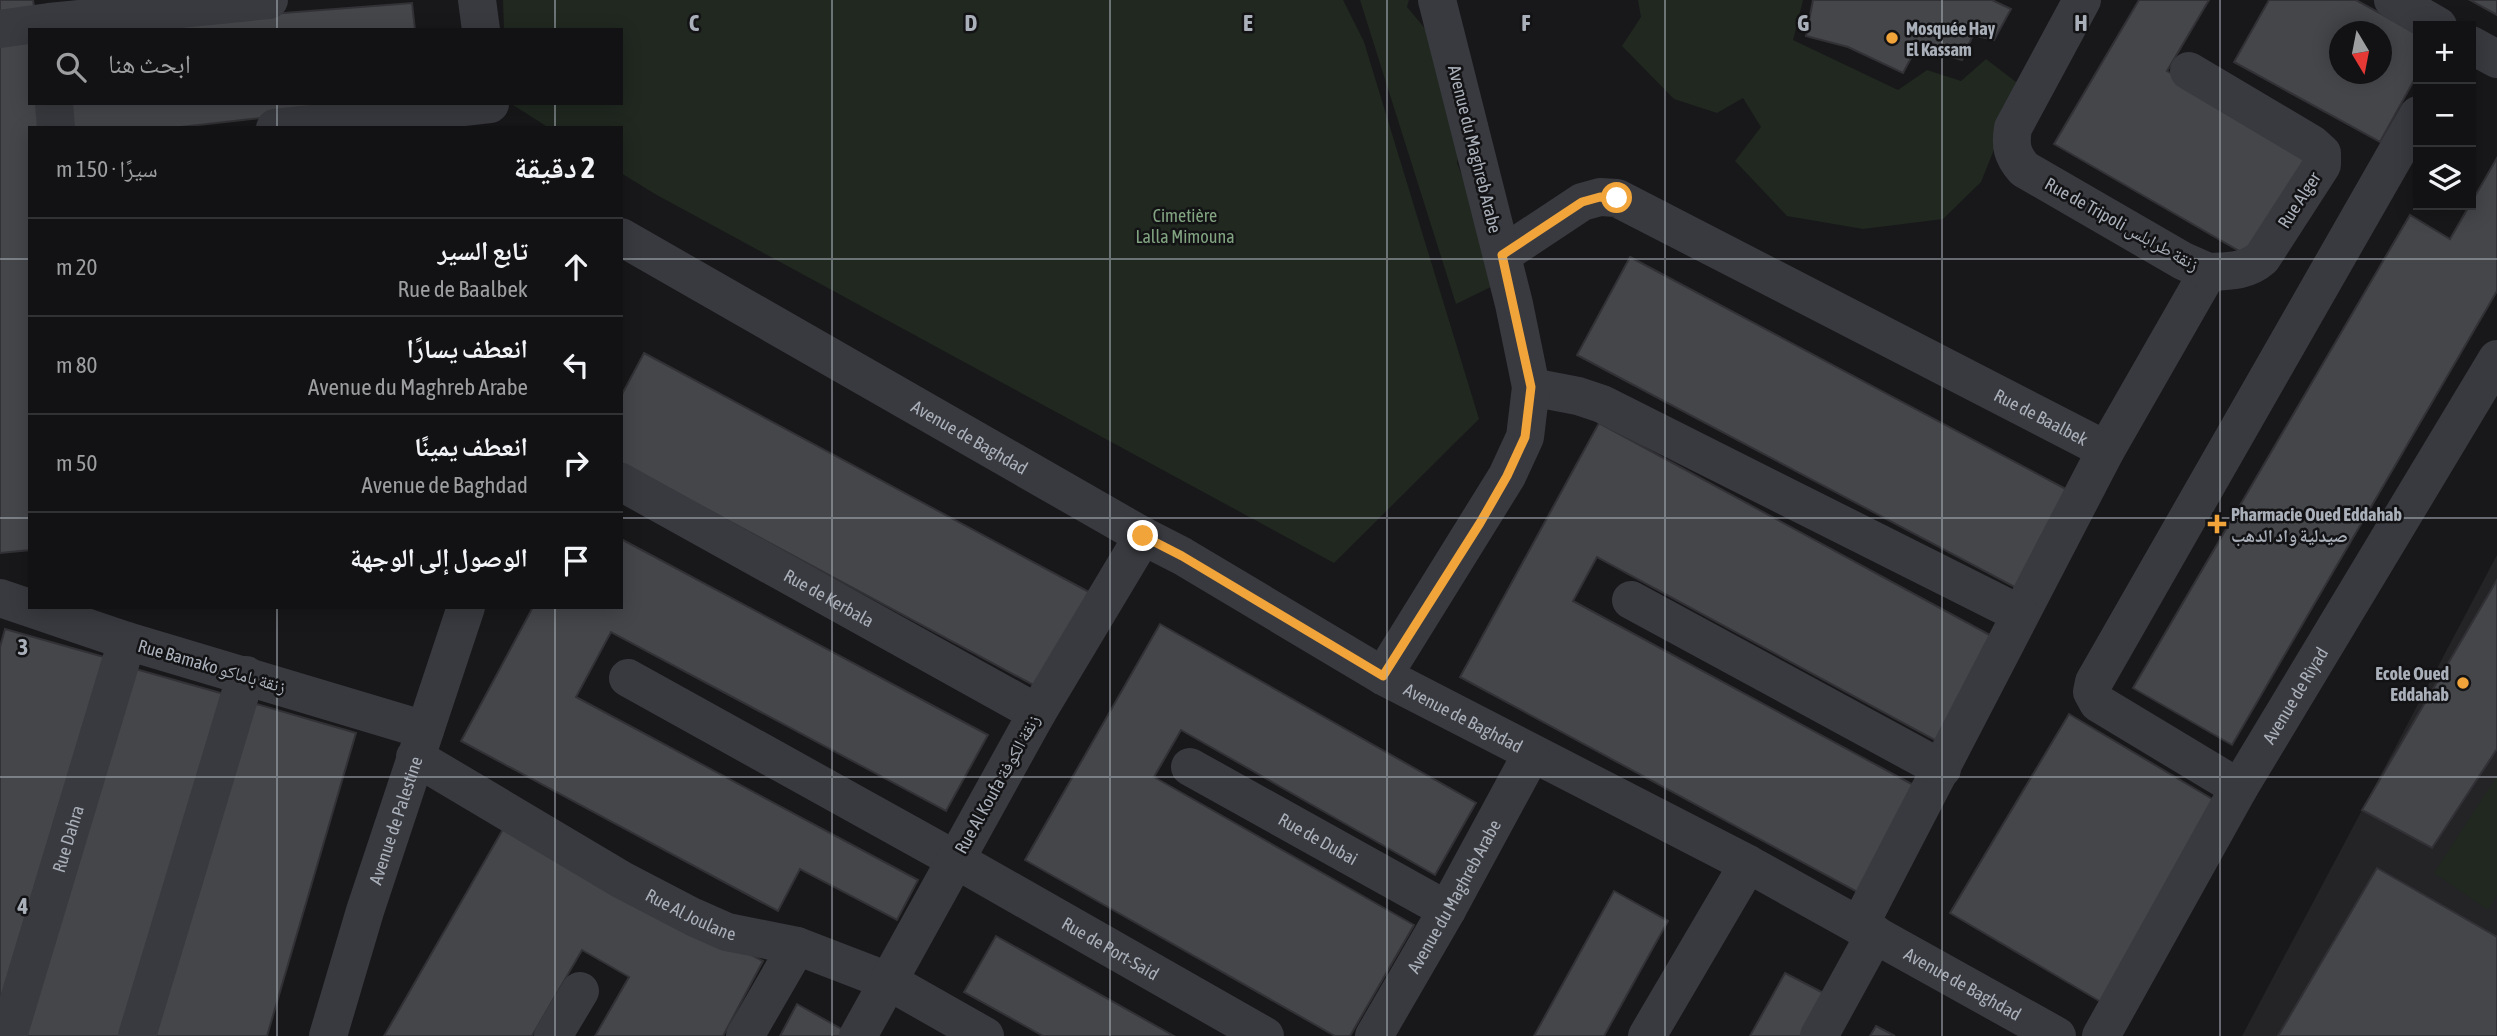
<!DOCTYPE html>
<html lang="ar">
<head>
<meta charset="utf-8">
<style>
  body { margin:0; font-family:"Asap Condensed","Noto Naskh Arabic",sans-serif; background:#1b1b1d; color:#f1f3f6; direction:rtl }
  .controls { position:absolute; right:21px; top:21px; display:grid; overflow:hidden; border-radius:0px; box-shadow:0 4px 18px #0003 }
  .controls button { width:63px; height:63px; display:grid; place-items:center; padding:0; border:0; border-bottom:2px solid #313234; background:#121214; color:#f1f3f6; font:35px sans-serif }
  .compass { position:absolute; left:2329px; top:21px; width:63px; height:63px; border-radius:50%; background:#121214; box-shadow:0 4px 18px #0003; rotate:170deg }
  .stop { position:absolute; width:21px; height:21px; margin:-16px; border:5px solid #f1a439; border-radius:50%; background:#fff }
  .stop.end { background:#f1a439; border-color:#fff; box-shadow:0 2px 7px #0008 }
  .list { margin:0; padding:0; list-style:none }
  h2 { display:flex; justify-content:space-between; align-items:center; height:91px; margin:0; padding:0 28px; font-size:30px }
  h2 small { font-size:23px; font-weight:400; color:#9c9ea0 }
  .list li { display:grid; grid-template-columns:46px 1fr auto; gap:21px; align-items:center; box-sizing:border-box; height:98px; padding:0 28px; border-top:2px solid #313234 }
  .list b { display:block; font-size:26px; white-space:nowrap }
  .list p { margin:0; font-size:23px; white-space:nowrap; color:#9c9ea0 }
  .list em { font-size:23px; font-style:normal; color:#9c9ea0 }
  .icon { flex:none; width:38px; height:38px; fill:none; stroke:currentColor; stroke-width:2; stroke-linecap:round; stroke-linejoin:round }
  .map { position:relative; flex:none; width:2497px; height:1036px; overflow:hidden; direction:ltr }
  .search { position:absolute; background:#121214; box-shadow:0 4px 18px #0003; left:28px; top:28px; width:595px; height:77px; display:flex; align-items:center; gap:18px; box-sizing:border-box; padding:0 24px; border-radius:0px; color:#9c9ea0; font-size:26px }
  .panel { position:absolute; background:#121214; box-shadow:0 4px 18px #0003; left:28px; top:126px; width:595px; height:483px; border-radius:0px; direction:rtl }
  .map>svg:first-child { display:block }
  .built { fill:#242427 }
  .green { fill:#202820 }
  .building { fill:#44464a; stroke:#323236; stroke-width:2; fill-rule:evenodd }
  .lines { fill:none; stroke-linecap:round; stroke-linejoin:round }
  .minor { stroke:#393a3f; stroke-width:38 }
  .route { stroke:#f1a439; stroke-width:9 }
  .grid { fill:none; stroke:#aab0ba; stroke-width:2; stroke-opacity:0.55 }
  .poi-dot { fill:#f1a439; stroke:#131315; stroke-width:2.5 }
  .labels { text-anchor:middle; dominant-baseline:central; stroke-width:5; stroke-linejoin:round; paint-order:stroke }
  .poi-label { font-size:18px; font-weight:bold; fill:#aab0ba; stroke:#131315; text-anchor:start }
  .street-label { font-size:18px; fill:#aab0ba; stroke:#131315 }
  .park-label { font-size:18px; fill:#82a481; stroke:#131315 }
  .grid-label { font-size:23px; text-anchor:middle; font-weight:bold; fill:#aab0ba; stroke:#131315; stroke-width:5; stroke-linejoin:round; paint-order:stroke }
</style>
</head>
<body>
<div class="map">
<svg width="2497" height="1036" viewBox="0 0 2497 1036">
  <rect width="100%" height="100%" fill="#18181a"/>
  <polygon class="built" points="2497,555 2497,1036 2242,1036 2362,810"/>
  <g class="green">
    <polygon points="503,0 1343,0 1364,42 1479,419 1334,563 655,194 621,173 621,128 549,128 510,103 621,103 621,30 504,30"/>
    <polygon points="1360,0 1409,0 1407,7 1454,63 1461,142 1457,163 1503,281 1456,304"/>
    <polygon points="1638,0 1803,0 1793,40 1898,90 1927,70 1961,81 1986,59 2020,85 1981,182 1943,219 1863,229 1787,216 1735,161 1761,127 1743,98 1717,113 1674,99 1622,46 1641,17"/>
    <polygon points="2497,776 2497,895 2488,910 2434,873"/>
  </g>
  <g class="building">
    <polygon points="0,0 33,0 35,13 0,17"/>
    <polygon points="1813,0 1992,0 2011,9 1994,40 1973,35 1962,60 1917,47 1903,73 1848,47 1806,36"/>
    <polygon points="2139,0 2209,0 2167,71 2313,155 2253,259 2054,144"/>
    <path d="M2269,0H2356L2418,34V73L2380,142L2234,62ZM2340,32H2382V74H2340Z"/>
    <polygon points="2470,0 2497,0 2497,15"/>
    <polygon points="412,3 415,30 62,30"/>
    <polygon points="30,41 30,103 41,103 43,128 30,128 30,550 0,553 0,43"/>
    <polygon points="69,103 392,103 172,128 72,128"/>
    <polygon points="2497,158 2497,291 2232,745 2133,688 2410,215 2450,239"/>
    <polygon points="1630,257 2077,495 2024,592 1577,355"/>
    <polygon points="644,353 1089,592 1037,687 621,463 621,396"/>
    <polygon points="1599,423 1999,640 1942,744 1597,557 1573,601 1919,788 1861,894 1460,677"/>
    <polygon points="621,539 988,735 946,811 611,632 576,697 918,880 897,920 800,869 778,911 461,741 533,607 621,607"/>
    <polygon points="2497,580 2497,749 2432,848 2362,810"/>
    <polygon points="1160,624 1476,803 1435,875 1181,730 1154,777 1414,925 1350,1036 1335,1036 1025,860"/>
    <polygon points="5,629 111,659 0,1025 0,647"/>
    <polygon points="125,666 231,696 128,1036 25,1036"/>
    <polygon points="253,703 356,733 267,1036 154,1036"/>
    <polygon points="2069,714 2219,803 2101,1002 1950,913"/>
    <polygon points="506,824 763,961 723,1036 595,1036 629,977 582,950 532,1036 384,1036"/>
    <polygon points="2377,868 2497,937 2497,1036 2278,1036"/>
    <polygon points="1614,891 1668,921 1604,1036 1534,1036"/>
    <polygon points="996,936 1174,1036 1043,1036 964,992"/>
    <polygon points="1785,973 1837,1000 1817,1036 1750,1036"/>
    <polygon points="797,1004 854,1036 780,1036"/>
    <polygon points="1876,1026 1895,1036 1870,1036"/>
  </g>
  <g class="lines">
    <g class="minor">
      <polyline points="477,0 481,30"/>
      <path d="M2082,0L2013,128C2010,146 2012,155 2024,169L2183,261L2208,272L2106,450"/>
      <polyline points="2393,0 2438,26"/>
      <polyline points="0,29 49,22 269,0"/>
      <polyline points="2471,45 2497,59"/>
      <path d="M2189,71L2312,144L2322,153V165L2262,258C2246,272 2228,271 2208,272"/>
      <polyline points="54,103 56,128"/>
      <polyline points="275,128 490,104"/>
      <path id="s1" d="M621,237L1143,536L1182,556L1383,676L1748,864L2057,1036"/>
      <path id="s2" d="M1502,255L1582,202L1600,197L1617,198L2106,450L1859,926"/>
      <polyline points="1531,387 1578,396 1602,404 2020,614"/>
      <path id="s3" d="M621,482L1037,713"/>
      <polyline points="0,598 127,641 425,730"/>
      <polyline points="1631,600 1942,769"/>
      <polyline points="1383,676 1507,476 1525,437 1531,387 1514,304 1437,0"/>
      <path id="s4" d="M628,678L956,860L1265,1036"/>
      <path id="s5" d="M415,757L622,880L693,917L727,932L797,946L888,981L985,1036"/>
      <path id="s6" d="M1190,767L1447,910"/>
      <polyline points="2239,788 2098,703 2092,692 2094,682 2418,115"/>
      <path id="s7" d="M8,1036L127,641"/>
      <polyline points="137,1036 246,675"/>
      <path id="s8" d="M328,1036L365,911L466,607"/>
      <polyline points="553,1036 580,991"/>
      <polyline points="745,1036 797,946"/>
      <polyline points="858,1036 1037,713 1143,536"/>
      <path id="s9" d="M1374,1036L1447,910L1531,755"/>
      <polyline points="1647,1036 1748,864"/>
      <polyline points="1819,1036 1875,934"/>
      <path id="s10" d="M2101,1036L2239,788L2497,359"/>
    </g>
  </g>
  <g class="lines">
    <polyline class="route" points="1143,536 1182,556 1383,676 1480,523 1507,476 1525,437 1531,387 1502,255 1582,202 1600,197 1617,198"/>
  </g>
  <path class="grid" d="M277,0V30M555,0V30M832,0V1036M1110,0V1036M1387,0V1036M1665,0V1036M1942,0V1036M2220,0V1036M277,103V128M555,103V128M0,259H30M621,259H2497M0,518H30M621,518H2497M277,607V1036M555,607V1036M0,777H2497"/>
  <g class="poi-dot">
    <circle cx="1892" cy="38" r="7"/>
    <path d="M2213.5 513.5h7v7h7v7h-7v7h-7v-7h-7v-7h7z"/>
    <circle cx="2463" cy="683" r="7"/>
  </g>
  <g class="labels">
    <g class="poi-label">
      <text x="1906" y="28">Mosquée Hay<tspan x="1906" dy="21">El Kassam</tspan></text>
      <text x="2231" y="514">Pharmacie Oued Eddahab<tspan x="2231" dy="21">صيدلية واد الدهب</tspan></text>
      <text x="2449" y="673" text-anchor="end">Ecole Oued<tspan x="2449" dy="21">Eddahab</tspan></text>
    </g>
    <g class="street-label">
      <text transform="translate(1475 149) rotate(76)">Avenue du Maghreb Arabe</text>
      <text transform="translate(2299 200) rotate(-57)">Rue Alger</text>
      <text transform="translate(2122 224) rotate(29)">Rue de Tripoli زنقة طرابلس</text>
      <text stroke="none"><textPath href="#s2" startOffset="609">Rue de Baalbek</textPath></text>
      <text stroke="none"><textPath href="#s1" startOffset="402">Avenue de Baghdad</textPath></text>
      <text stroke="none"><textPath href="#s3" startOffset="238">Rue de Kerbala</textPath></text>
      <text transform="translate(212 666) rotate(16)">Rue Bamako زنقة باماكو</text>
      <text stroke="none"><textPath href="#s10" startOffset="392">Avenue de Riyad</textPath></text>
      <text stroke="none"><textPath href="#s1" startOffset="970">Avenue de Baghdad</textPath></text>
      <text transform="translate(997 784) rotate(-61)">Rue Al Koufa زنقة الكوفة</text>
      <text stroke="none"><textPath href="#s8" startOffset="226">Avenue de Palestine</textPath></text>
      <text stroke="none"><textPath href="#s7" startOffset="206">Rue Dahra</textPath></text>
      <text stroke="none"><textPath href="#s6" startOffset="147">Rue de Dubai</textPath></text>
      <text stroke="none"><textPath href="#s9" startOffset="161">Avenue du Maghreb Arabe</textPath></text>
      <text stroke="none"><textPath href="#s5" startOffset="318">Rue Al Joulane</textPath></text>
      <text stroke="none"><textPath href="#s4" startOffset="553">Rue de Port-Said</textPath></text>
      <text stroke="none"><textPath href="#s1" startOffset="1536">Avenue de Baghdad</textPath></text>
    </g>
    <g class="park-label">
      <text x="1185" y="215">Cimetière<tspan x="1185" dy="21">Lalla Mimouna</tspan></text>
    </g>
  </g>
  <g class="grid-label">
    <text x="694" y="31">C</text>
    <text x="971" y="31">D</text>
    <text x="1248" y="31">E</text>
    <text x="1526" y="31">F</text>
    <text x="1803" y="31">G</text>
    <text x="2081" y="31">H</text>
    <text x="23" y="655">3</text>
    <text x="23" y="914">4</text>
  </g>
</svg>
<div class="controls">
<button>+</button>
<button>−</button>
<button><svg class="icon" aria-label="layers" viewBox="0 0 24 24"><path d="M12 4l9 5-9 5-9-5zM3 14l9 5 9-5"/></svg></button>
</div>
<svg class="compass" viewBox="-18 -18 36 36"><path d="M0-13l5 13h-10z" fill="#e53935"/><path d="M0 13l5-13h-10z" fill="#9c9ea0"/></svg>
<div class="stop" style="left:1617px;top:198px"></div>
<div class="stop end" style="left:1143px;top:536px"></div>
<div class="search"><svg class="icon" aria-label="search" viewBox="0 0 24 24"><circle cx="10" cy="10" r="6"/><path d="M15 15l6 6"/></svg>ابحث هنا</div>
<section class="panel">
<h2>2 دقيقة<small>سيرًا · 150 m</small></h2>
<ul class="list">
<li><svg class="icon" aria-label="ahead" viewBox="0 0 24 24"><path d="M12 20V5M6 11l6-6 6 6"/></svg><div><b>تابع السير</b><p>Rue de Baalbek</p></div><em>20 m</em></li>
<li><svg class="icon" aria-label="left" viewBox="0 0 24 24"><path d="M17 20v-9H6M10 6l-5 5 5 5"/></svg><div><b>انعطف يسارًا</b><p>Avenue du Maghreb Arabe</p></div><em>80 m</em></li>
<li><svg class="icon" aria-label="right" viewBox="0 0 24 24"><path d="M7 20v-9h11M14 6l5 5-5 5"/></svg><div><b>انعطف يمينًا</b><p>Avenue de Baghdad</p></div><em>50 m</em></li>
<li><svg class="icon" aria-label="arrive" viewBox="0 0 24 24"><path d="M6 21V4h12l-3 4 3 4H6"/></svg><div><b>الوصول إلى الوجهة</b></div></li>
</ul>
</section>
</div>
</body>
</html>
